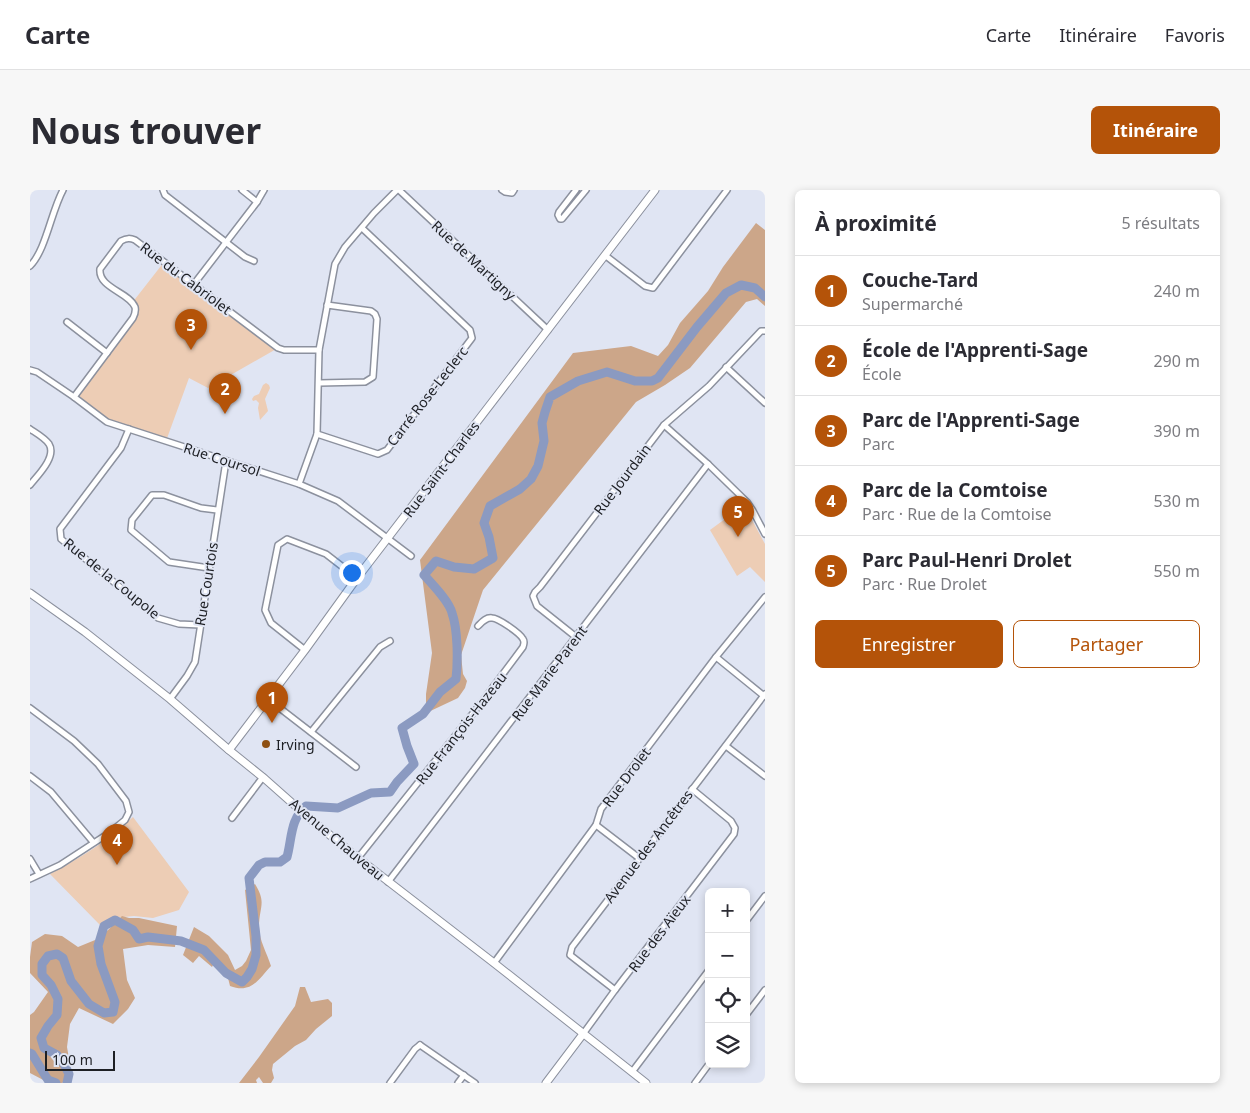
<!DOCTYPE html>
<html lang="fr">
<head>
<meta charset="utf-8">
<style>
  body { margin:0; font-family:"Noto Sans",sans-serif; background:#f7f7f7; color:#2b2b33 }
  .controls { position:absolute; right:15px; bottom:15px; display:grid; overflow:hidden; border-radius:8px; box-shadow:0 2px 8px #0003 }
  .controls button { width:45px; height:45px; display:grid; place-items:center; padding:0; border:0; border-bottom:1px solid #e1e1e2; background:#fff; color:#2b2b33; font:25px sans-serif }
  .scale { position:absolute; left:15px; bottom:12px; width:70px; box-sizing:border-box; padding-left:5px; border:2px solid #1d1f24; border-top:0; font-size:14px; line-height:18px; white-space:nowrap; color:#1d1f24; -webkit-text-stroke:4px #e0e5f3; paint-order:stroke }
  .you { position:absolute; left:321px; top:382px; width:18px; height:18px; margin:-12px; border:4px solid #fff; border-radius:50%; background:#1a73e8; box-shadow:0 0 0 8px #1a73e833 }
  .badge { display:grid; place-items:center; width:32px; height:32px; border-radius:50%; background:#b45309; color:#fff; font-size:16px; font-weight:700 }
  .pin { position:absolute; translate:-50% -41px; filter:drop-shadow(0 1px 2px #0008) }
  .pin::after { content:''; position:absolute; top:26px; width:18px; height:15px; background:inherit; clip-path:polygon(0 0,100% 0,50% 100%) }
  .list { margin:0; padding:0; list-style:none }
  h2 { display:flex; justify-content:space-between; align-items:center; height:65px; margin:0; padding:0 20px; font-size:21px }
  h2 small { font-size:16px; font-weight:400; color:#7c7c81 }
  .list li { display:grid; grid-template-columns:32px 1fr auto; gap:15px; align-items:center; box-sizing:border-box; height:70px; padding:0 20px; border-top:1px solid #e1e1e2 }
  .list b { display:block; font-size:19px; white-space:nowrap }
  .list p { margin:0; font-size:16px; white-space:nowrap; color:#7c7c81 }
  .list em { font-size:16px; font-style:normal; color:#7c7c81 }
  .actions { display:flex; gap:10px; padding:15px 20px }
  .actions a { flex:1; padding:11px 0; border:1px solid #b45309; border-radius:8px; text-align:center; font-size:18px; color:#b45309 }
  .actions .main { background:#b45309; color:#fff }
  .icon { flex:none; width:28px; height:28px; fill:none; stroke:currentColor; stroke-width:2; stroke-linecap:round; stroke-linejoin:round }
  .map { position:relative; flex:none; width:735px; height:893px; overflow:hidden; border-radius:8px }
  header { display:flex; align-items:center; gap:30px; box-sizing:border-box; height:70px; padding:0 25px; background:#fff; border-bottom:1px solid #e1e1e2 }
  header strong { font-size:24px }
  nav { display:flex; gap:28px; margin-inline-start:auto; font-size:18px }
  .intro { display:flex; align-items:center; justify-content:space-between; box-sizing:border-box; height:120px; padding:0 30px }
  h1 { margin:0; font-size:35px }
  .button { padding:12px 22px; border-radius:8px; background:#b45309; color:#fff; font-size:18px; font-weight:700 }
  main { display:flex; gap:30px; padding:0 30px }
  aside { flex:1; background:#fff; border-radius:8px; box-shadow:0 2px 8px #0003 }
  .map>svg:first-child { display:block }
  .green { fill:#edcdb5 }
  .forest { fill:#cca689 }
  .lines { fill:none; stroke-linecap:round; stroke-linejoin:round }
  .river { stroke:#8b9ac1; stroke-width:9 }
  .street-casing { stroke:#8c919e; stroke-width:8 }
  .secondary-casing { stroke:#8c919e; stroke-width:9 }
  .street { stroke:#fff; stroke-width:5 }
  .secondary { stroke:#fff; stroke-width:7 }
  .poi-dot { fill:#8e5013; stroke:#e0e5f3; stroke-width:2 }
  .labels { text-anchor:middle; dominant-baseline:central; stroke-width:4; stroke-linejoin:round; paint-order:stroke }
  .street-label { font-size:14px; fill:#1d1f24; stroke:#e0e5f3 }
  .poi-label { font-size:14px; fill:#1d1f24; stroke:#e0e5f3; text-anchor:start }
</style>
</head>
<body>
<header>
<strong>Carte</strong>
<nav><a>Carte</a><a>Itinéraire</a><a>Favoris</a></nav>
</header>
<div class="intro"><h1>Nous trouver</h1><a class="button">Itinéraire</a></div>
<main>
<div class="map">
<svg width="735" height="893" viewBox="0 0 735 893">
  <rect width="100%" height="100%" fill="#e0e5f3"/>
  <g class="green">
    <polygon points="134,72 248,158 178,198 159,188 136,251 77,232 44,207 105,122 102,113"/>
    <polygon points="236,193 239,195 240,198 235,209 238,221 230,230 228,218 229,213 226,210 223,211 222,209 224,206 229,204 233,195"/>
    <polygon points="714,315 735,354 735,392 720,377 707,386 680,340"/>
    <path d="M103,627L159,702L149,720L123,728L104,726L82,728L70,735L20,684C50,668 78,651 103,627Z"/>
  </g>
  <g class="forest">
    <polygon points="726,33 735,40 735,116 727,109 716,112 660,178 635,195 606,212 453,400 431,465 433,484 437,491 435,498 428,508 394,524 396,516 396,504 402,463 390,370 543,163 601,156 628,166 638,155 650,133 678,101 693,77"/>
    <path d="M225,694C237,713 229,717 229,737C229,750 237,763 241,776C228,790 221,804 200,796L198,788L183,775L182,777L169,766L163,773L153,765L164,737L179,746L198,765L205,780L212,776L216,771L221,760L215,700Z"/>
    <polygon points="92,726 99,728 109,728 147,736 145,757 118,755 93,759 97,790 105,808 98,819 83,834 49,818 40,834 37,857 42,886 32,893 19,893 0,883 0,825 4,822 18,802 0,783 0,767 2,752 15,744 32,746 48,757 70,748"/>
    <polygon points="270,797 275,797 281,812 298,809 302,813 302,826 286,839 276,850 265,856 243,874 242,880 244,888 241,893 233,893 229,887 226,890 227,893 209,893 229,867 265,816"/>
  </g>
  <g class="lines">
    <g class="river">
      <polyline points="0,863 2,864 18,890 26,893"/>
      <path d="M37,893L39,884L34,874L27,865L14,858L11,848L18,836L27,825L28,809L21,795L12,785V774L18,766L27,764L33,768L41,791L59,814L74,823L83,822L85,812L71,774L68,756L74,736L85,730L103,740L109,749L118,747L151,751L174,760L196,783L212,792L217,787L222,779L226,765V746L219,688L229,675L235,672H250L257,667C262,649 260,629 276,616L308,618L341,603L360,602L367,592L384,574L377,556L372,538L393,524L410,502L426,489C428,471 428,440 422,423C419,411 402,394 394,385L406,371L424,377L444,379L463,368L459,347L454,333L460,316L490,299L501,289L508,276L514,251L512,233L515,222L520,207L548,191L577,182L605,191H622L628,188L667,137L696,103L711,95L725,98L735,107"/>
    </g>
    <g class="street-casing">
      <g id="street">
        <polyline points="133,0 135,5 215,67 224,71"/>
        <polyline points="212,0 227,12"/>
        <polyline points="369,0 518,140"/>
        <polyline points="472,0 475,2 482,3 484,0"/>
        <polyline points="546,0 529,22 528,25 530,29 532,29 556,0"/>
        <polyline points="576,66 615,96 623,98 697,0"/>
        <path d="M0,76C16,60 21,22 33,0"/>
        <polyline points="164,94 227,12 234,0"/>
        <polyline points="37,132 77,163"/>
        <polyline points="696,177 735,213"/>
        <polyline points="0,180 7,182 44,207 77,232 269,294 308,311 381,366"/>
        <polyline points="289,193 335,192 343,187 347,129 345,124 341,121 297,115"/>
        <path d="M44,207L103,128C105,124 106,121 105,117C99,102 68,98 70,79L91,51C97,48 100,48 105,50L248,158L254,160H289"/>
        <polyline points="634,235 678,274 717,312 723,321 735,344"/>
        <path d="M0,239C6,243 15,248 19,254C27,267 7,286 0,295"/>
        <polyline points="99,239 91,258 30,339 31,349 128,428 149,434 170,435"/>
        <polyline points="287,244 348,264 357,260 442,148 440,140 332,38"/>
        <polyline points="269,294 287,244 289,160 305,74 315,57 344,23 367,0"/>
        <polyline points="179,378 139,372 101,340 102,330 122,305 134,305 171,318 187,320"/>
        <polyline points="546,447 507,416 503,406 505,402 510,397 634,235 679,196 731,141 735,141"/>
        <polyline points="275,460 241,433 235,420 248,355 257,349 296,364 327,388"/>
        <polyline points="686,467 734,506"/>
        <polyline points="140,509 157,486 165,472 196,271"/>
        <polyline points="238,509 326,577"/>
        <polyline points="0,518 44,551 68,574 96,611 99,622 95,630 79,643 30,675 0,689"/>
        <polyline points="281,542 350,457 360,451"/>
        <polyline points="696,556 735,586"/>
        <polyline points="0,586 21,602 63,652"/>
        <polyline points="202,628 233,587"/>
        <polyline points="566,635 609,668"/>
        <path d="M328,668L452,512L493,457C494,453 495,452 493,449C490,443 468,428 462,428C456,427 452,432 448,436"/>
        <polyline points="0,669 9,684"/>
        <polyline points="358,692 678,274"/>
        <polyline points="716,731 735,706"/>
        <polyline points="464,773 566,635 571,619 686,467 735,407"/>
        <polyline points="585,800 540,765 542,757 735,504"/>
        <polyline points="716,825 735,800"/>
        <polyline points="553,844 585,800 704,644 705,638 701,631 662,599"/>
        <polyline points="390,855 445,893"/>
        <polyline points="602,882 679,780"/>
        <polyline points="360,893 385,859 390,855"/>
        <polyline points="428,893 434,885"/>
        <polyline points="665,893 679,874"/>
      </g>
    </g>
    <g class="secondary-casing">
      <g id="secondary">
        <polyline points="0,403 55,442 140,509 199,560 235,589 279,628 328,668 464,773 616,893"/>
        <polyline points="199,560 275,460 327,388 625,0"/>
        <polyline points="516,893 553,844"/>
      </g>
    </g>
    <use href="#street" class="street"/>
    <use href="#secondary" class="secondary"/>
  </g>
  <circle class="poi-dot" cx="236" cy="554" r="5"/>
  <g class="labels">
    <g class="street-label">
      <text transform="translate(444 70) rotate(43)">Rue de Martigny</text>
      <text transform="translate(156 88) rotate(37)">Rue du Cabriolet</text>
      <text transform="translate(397 206) rotate(-52)">Carré Rose-Leclerc</text>
      <text transform="translate(192 269) rotate(18)">Rue Coursol</text>
      <text transform="translate(411 279) rotate(-53)">Rue Saint-Charles</text>
      <text transform="translate(592 289) rotate(-53)">Rue Jourdain</text>
      <text transform="translate(82 388) rotate(39)">Rue de la Coupole</text>
      <text transform="translate(176 394) rotate(-81)">Rue Courtois</text>
      <text transform="translate(519 483) rotate(-53)">Rue Marie-Parent</text>
      <text transform="translate(431 538) rotate(-52)">Rue François-Hazeau</text>
      <text transform="translate(596 587) rotate(-53)">Rue Drolet</text>
      <text transform="translate(307 649) rotate(40)">Avenue Chauveau</text>
      <text transform="translate(618 656) rotate(-53)">Avenue des Ancêtres</text>
      <text transform="translate(629 743) rotate(-53)">Rue des Aïeux</text>
    </g>
    <g class="poi-label">
      <text x="246" y="554">Irving</text>
    </g>
  </g>
</svg>
<div class="controls">
<button>+</button>
<button>−</button>
<button><svg class="icon" aria-label="locate" viewBox="0 0 24 24"><circle cx="12" cy="12" r="6"/><path d="M12 2v4M12 18v4M2 12h4M18 12h4"/></svg></button>
<button><svg class="icon" aria-label="layers" viewBox="0 0 24 24"><path d="M12 4l9 5-9 5-9-5zM3 14l9 5 9-5"/></svg></button>
</div>
<div class="scale">100 m</div>
<div class="you"></div>
<div class="pin badge" style="left:242px;top:533px">1</div>
<div class="pin badge" style="left:195px;top:224px">2</div>
<div class="pin badge" style="left:161px;top:160px">3</div>
<div class="pin badge" style="left:87px;top:675px">4</div>
<div class="pin badge" style="left:708px;top:347px">5</div>
</div>
<aside>
<h2>À proximité<small>5 résultats</small></h2>
<ul class="list">
<li><span class="badge">1</span><div><b>Couche-Tard</b><p>Supermarché</p></div><em>240 m</em></li>
<li><span class="badge">2</span><div><b>École de l'Apprenti-Sage</b><p>École</p></div><em>290 m</em></li>
<li><span class="badge">3</span><div><b>Parc de l'Apprenti-Sage</b><p>Parc</p></div><em>390 m</em></li>
<li><span class="badge">4</span><div><b>Parc de la Comtoise</b><p>Parc · Rue de la Comtoise</p></div><em>530 m</em></li>
<li><span class="badge">5</span><div><b>Parc Paul-Henri Drolet</b><p>Parc · Rue Drolet</p></div><em>550 m</em></li>
</ul>
<div class="actions"><a class="main">Enregistrer</a><a>Partager</a></div>
</aside>
</main>
</body>
</html>
